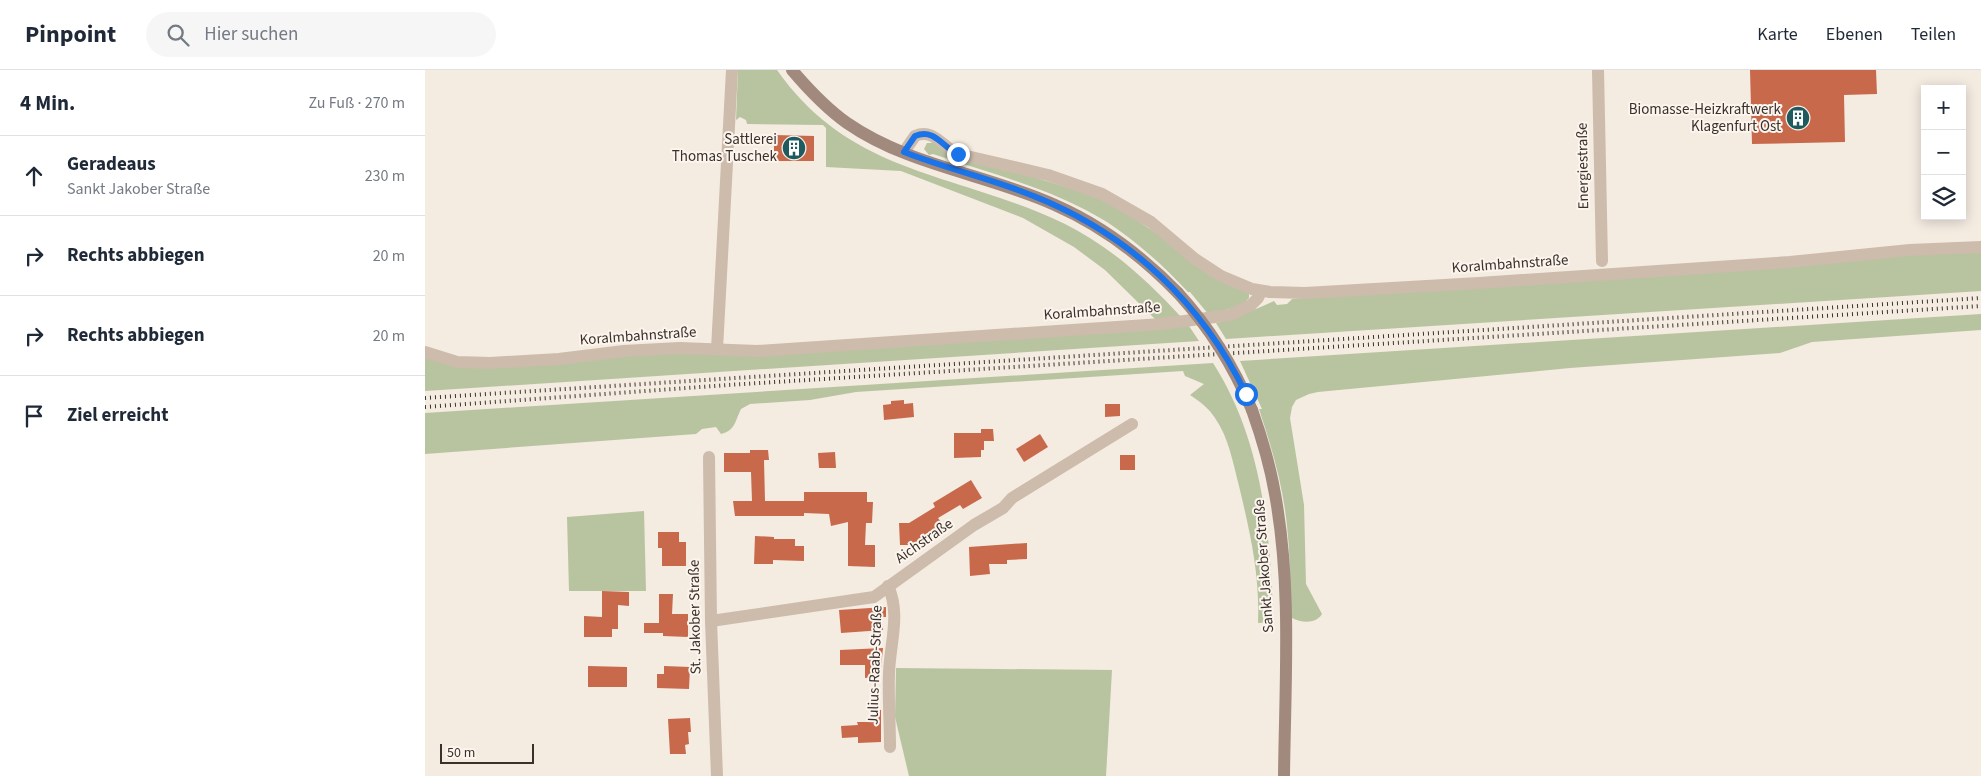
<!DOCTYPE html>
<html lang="de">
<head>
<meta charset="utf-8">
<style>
  body { margin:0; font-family:"Source Sans 3",sans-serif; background:#f6f6f7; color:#1f2937 }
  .controls { position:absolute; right:15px; top:15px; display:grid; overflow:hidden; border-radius:0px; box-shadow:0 2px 12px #0003 }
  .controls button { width:45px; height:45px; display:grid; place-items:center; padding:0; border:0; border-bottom:1px solid #e0e1e3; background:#fff; color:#1f2937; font:25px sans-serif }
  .scale { position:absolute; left:15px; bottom:12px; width:94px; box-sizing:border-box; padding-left:5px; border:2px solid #3b302b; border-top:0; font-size:14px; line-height:18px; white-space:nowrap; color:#3b302b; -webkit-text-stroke:4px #fbf5ee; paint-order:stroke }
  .stop { position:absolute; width:15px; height:15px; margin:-11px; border:4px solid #1a73e8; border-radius:50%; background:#fff }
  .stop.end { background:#1a73e8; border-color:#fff; box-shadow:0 1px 5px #0008 }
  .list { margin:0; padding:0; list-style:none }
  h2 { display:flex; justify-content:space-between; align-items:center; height:65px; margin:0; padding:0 20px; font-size:21px }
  h2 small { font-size:16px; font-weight:400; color:#747a83 }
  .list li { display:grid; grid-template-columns:32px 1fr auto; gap:15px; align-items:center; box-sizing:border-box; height:80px; padding:0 20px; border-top:1px solid #e0e1e3 }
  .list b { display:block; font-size:19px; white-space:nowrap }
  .list p { margin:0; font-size:16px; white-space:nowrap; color:#747a83 }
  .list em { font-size:16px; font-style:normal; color:#747a83 }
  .icon { flex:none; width:28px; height:28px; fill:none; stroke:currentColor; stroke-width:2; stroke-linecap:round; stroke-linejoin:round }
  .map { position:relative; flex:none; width:1556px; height:706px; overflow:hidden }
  header { display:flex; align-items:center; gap:30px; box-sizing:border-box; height:70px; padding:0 25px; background:#fff; border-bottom:1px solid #e0e1e3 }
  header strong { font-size:24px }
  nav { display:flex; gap:28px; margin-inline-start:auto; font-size:18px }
  .search { width:350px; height:45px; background:#f6f6f7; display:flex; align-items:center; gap:12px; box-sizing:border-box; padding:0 18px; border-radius:28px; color:#747a83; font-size:19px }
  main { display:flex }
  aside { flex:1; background:#fff }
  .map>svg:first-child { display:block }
  .green { fill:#b8c4a0 }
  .building { fill:#c8694b }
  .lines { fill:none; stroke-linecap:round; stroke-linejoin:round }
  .street { stroke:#cdbbac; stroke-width:12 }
  .secondary { stroke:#a18a7d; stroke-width:12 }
  .rail { stroke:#3b302b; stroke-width:4; stroke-dasharray:1 4; stroke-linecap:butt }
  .secondary-bridge { stroke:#a18a7d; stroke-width:12 }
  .route { stroke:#1a73e8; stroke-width:6 }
  .labels { text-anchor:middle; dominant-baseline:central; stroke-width:4; stroke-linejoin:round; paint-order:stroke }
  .poi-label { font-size:15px; fill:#3b302b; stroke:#fbf5ee; text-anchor:end }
  .street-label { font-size:15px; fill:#3b302b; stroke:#fbf5ee }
</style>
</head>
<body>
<header>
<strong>Pinpoint</strong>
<div class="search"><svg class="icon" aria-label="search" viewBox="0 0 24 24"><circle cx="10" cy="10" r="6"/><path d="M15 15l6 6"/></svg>Hier suchen</div>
<nav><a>Karte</a><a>Ebenen</a><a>Teilen</a></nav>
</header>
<main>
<aside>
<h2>4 Min.<small>Zu Fuß · 270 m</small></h2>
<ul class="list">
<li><svg class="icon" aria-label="ahead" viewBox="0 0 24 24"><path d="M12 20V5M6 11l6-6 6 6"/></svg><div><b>Geradeaus</b><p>Sankt Jakober Straße</p></div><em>230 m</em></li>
<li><svg class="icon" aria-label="right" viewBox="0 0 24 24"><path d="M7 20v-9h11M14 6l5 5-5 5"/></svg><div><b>Rechts abbiegen</b></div><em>20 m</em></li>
<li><svg class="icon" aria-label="right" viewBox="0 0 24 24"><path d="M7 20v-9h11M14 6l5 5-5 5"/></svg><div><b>Rechts abbiegen</b></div><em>20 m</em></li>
<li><svg class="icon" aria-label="arrive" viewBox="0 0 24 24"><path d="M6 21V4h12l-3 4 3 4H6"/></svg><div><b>Ziel erreicht</b></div></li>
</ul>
</aside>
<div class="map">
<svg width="1556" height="706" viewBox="0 0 1556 706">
  <rect width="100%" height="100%" fill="#f4ebe1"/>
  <g class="green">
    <path d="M313,0H352C427,107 533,102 640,154C686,177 722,210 757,248L731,250L680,200L649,177L598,148L476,101L401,97V58L398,55L322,54L321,50L315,47L311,50Z"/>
    <path d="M502,73H508L577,97L679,129L824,223V228L817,235L784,245L765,222H763C739,196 712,172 682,152C629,119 567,104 508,84L504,85L499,79Z"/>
    <polygon points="1556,182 1556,221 801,269 791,253 808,249 849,231 852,235 862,234 867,229 1489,184"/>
    <path d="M1556,244V260L1387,272L1355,283L1145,298L893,322L884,324L871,330L867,337L865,348L879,435L881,514L897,544C891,554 877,553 867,548C863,522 866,494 863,467C860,423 848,381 834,339H837L815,291Z"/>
    <polygon points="764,256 774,271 0,321 0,287 6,289 194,285"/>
    <path d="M788,293C836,368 845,457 848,545V550L846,552L833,553C835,505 825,462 814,416C808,393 804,368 790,348C784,338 774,331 765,325L779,314L760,306L758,301L431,322L385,330L325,334L316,339C310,351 310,361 296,364L291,357L277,359L271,364L0,384V343Z"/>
    <polygon points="219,441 221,521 144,521 142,447"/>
    <polygon points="471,598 687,600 681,706 484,706 470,647"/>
  </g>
  <g class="building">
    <polygon points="1325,0 1451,0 1452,24 1419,25 1420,72 1327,74"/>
    <polygon points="349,65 389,66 389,91 349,91"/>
    <polygon points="479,330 479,334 488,333 489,347 459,350 458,335 466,334 466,331"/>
    <polygon points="680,334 695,334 695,346 680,347"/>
    <polygon points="556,359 568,359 569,371 559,371 559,380 556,380 556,387 529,388 529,363 556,363"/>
    <polygon points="615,364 623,377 599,392 591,379"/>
    <polygon points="325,380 343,380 344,390 339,390 340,431 379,431 379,422 442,422 442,432 448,432 447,453 441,453 440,475 450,475 450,497 423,496 423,452 406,456 404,444 379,443 379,446 310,446 308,431 327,431 326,402 299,402 299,383 325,383"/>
    <polygon points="410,382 411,398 394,398 393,383"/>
    <rect x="695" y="385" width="15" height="15"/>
    <polygon points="546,410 557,428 538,439 535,435 513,448 521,459 508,467 507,464 489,475 475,475 474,453 484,453 510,437 508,433"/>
    <polygon points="233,462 254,462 254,472 261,472 261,496 237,496 237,478 233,478"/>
    <polygon points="330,466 349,467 349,469 370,469 370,476 379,476 379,491 348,490 348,494 329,494"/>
    <polygon points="602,473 602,489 582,490 582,494 564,494 565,504 545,506 544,477"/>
    <polygon points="177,521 204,522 204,536 193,535 193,559 187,559 187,567 159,567 159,546 177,547"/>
    <polygon points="234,524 248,524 247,544 263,544 263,567 238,566 238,563 219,563 219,553 234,553"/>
    <polygon points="461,537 461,547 457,547 458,560 416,563 414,540"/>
    <polygon points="458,578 456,598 453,598 453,607 440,608 440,595 415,595 415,580"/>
    <polygon points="163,596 202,597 202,617 163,617"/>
    <polygon points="239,596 265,597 264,619 232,618 232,604 239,604"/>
    <polygon points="445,640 456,640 456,672 433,673 433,667 417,668 416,656 433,655 432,652 445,652"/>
    <polygon points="265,648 266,662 263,662 264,674 260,675 261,684 245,684 243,649"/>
  </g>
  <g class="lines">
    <g class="street">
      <polyline points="1173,0 1177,191"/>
      <path d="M479,82L490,66C509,58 517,77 533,84L623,105L677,124L726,152L770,189L796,206L827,219L845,222L880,223L1054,213L1365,192L1485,180L1556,177"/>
      <polyline points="292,279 307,0"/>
      <polyline points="0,282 32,292 65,293 134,289 199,281 255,278 332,281 737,254 805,245 826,235 833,228 836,221"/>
      <polyline points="284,387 286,551 292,706"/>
      <path d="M463,516C476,544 465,573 464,603C463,627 465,652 465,677"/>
      <polyline points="286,551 449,527 549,455 578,438 587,428 707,354"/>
    </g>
    <g class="secondary">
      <path d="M367,0C384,20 401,38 422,53C484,96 562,104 630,135C678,156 717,186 753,223"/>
      <path d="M827,340C837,368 845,395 850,424C867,516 860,613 859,706"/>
    </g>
    <g class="rail">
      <polyline points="0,328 1556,228"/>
      <polyline points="0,337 303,315 1556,236"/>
    </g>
    <path class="secondary-bridge" d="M753,223C785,258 809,297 827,340"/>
  </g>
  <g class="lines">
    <path class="route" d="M533,84C517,77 510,58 490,66L479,82C522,99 568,109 611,127C705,165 777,233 821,324"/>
  </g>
  <defs>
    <g id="building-disc" transform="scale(1.25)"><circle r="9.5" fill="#1f5a5e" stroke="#fbf5ee"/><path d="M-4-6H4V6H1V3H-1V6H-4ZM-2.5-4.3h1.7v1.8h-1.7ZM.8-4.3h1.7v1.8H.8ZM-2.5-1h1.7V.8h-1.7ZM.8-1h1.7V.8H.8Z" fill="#fff"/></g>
  </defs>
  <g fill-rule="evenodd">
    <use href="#building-disc" x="1373" y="48"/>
    <use href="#building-disc" x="369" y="78"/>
  </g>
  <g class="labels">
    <g class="poi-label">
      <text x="1356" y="39">Biomasse-Heizkraftwerk<tspan x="1356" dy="17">Klagenfurt Ost</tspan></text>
      <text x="352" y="69">Sattlerei<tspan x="352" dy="17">Thomas Tuschek</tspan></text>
    </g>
    <g class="street-label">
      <text transform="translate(1158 96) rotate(-91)">Energiestraße</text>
      <text transform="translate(1085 194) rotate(-4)">Koralmbahnstraße</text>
      <text transform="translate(677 241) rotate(-4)">Koralmbahnstraße</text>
      <text transform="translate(213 266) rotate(-4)">Koralmbahnstraße</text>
      <text transform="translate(499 471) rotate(-35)">Aichstraße</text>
      <text transform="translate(839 496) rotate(-94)">Sankt Jakober Straße</text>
      <text transform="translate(270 547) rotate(-91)">St. Jakober Straße</text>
      <text transform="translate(450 595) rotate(-88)">Julius-Raab-Straße</text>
    </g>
  </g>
</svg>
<div class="controls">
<button>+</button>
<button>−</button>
<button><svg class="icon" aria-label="layers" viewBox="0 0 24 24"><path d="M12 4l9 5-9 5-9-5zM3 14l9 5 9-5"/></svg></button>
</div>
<div class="scale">50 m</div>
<div class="stop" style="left:821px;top:324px"></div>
<div class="stop end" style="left:533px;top:84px"></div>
</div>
</main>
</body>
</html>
